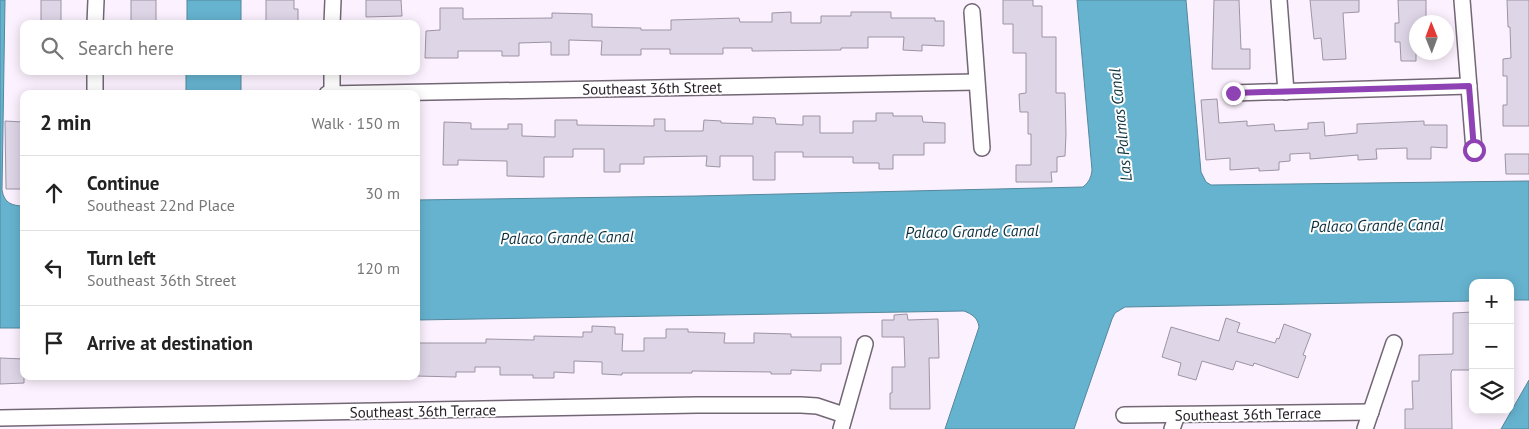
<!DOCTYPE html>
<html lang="en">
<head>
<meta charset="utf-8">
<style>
  body { margin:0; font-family:"PT Sans",sans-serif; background:#f6f6f6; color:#222 }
  .controls { position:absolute; right:15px; bottom:15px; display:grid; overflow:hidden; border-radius:10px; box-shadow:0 2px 12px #0003 }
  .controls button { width:45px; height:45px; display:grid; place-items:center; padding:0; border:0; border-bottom:1px solid #e0e0e0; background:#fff; color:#222; font:25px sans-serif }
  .compass { position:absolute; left:1409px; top:15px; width:45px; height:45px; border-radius:50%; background:#fff; box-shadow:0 2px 12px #0003; rotate:359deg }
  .stop { position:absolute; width:15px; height:15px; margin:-11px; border:4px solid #8f42b3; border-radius:50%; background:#fff }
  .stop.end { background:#8f42b3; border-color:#fff; box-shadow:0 1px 5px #0008 }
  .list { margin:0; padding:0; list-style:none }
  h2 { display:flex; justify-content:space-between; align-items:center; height:65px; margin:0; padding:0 20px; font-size:21px }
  h2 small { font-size:16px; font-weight:400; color:#767676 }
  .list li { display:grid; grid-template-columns:32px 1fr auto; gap:15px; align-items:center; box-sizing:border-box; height:75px; padding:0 20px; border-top:1px solid #e0e0e0 }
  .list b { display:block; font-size:19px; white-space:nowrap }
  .list p { margin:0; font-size:16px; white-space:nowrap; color:#767676 }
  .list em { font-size:16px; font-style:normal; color:#767676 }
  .icon { flex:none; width:28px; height:28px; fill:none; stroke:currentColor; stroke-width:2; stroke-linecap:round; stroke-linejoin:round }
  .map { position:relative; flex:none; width:1529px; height:429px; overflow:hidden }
  .search { position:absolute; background:#fff; box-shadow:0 2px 12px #0003; left:20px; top:20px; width:400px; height:55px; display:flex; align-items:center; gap:12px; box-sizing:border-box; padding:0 18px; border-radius:10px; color:#767676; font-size:19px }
  .panel { position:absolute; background:#fff; box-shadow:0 2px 12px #0003; left:20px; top:90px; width:400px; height:290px; border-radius:10px }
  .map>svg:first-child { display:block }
  .water { fill:#66b3cf; stroke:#53879d }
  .building { fill:#ded6e7; stroke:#9c94a4 }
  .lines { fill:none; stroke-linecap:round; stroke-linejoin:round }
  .minor-casing { stroke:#736775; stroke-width:18 }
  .minor { stroke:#fff; stroke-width:15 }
  .route { stroke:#8f42b3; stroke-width:6 }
  .labels { text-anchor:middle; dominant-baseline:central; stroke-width:4; stroke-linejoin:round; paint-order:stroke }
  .street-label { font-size:15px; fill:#262127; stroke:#fff }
  .water-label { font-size:16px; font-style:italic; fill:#0f3340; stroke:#fff }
</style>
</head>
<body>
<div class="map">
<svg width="1529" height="429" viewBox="0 0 1529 429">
  <rect width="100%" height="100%" fill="#fcf1fe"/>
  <g class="water">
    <path d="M0,0H5L2,190C4,203 12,206 24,206V328H0Z"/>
    <rect x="187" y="0" width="54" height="24"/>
    <path d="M1077,0H1186L1201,172L1206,182L1211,185L1529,181V300H1510V283H1473V301L1125,307L1115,313L1112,319L1074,429H945L979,327C978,318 972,314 964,311L416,320V200L696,196L1083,187C1089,182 1091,178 1092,170Z"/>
    <rect x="186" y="71" width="55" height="23"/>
    <polygon points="1529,380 1529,429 1501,429"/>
  </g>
  <g class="building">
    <rect x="41" y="0" width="20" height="22"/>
    <polygon points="131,0 156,0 156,24 131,23"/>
    <polygon points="266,0 294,0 294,9 298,9 298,21 266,21"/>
    <polygon points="366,0 401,0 402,16 366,17"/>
    <polygon points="1003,0 1033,0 1033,6 1042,6 1042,37 1056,37 1056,93 1065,93 1066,134 1065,156 1057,157 1057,172 1051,172 1052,182 1016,182 1016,165 1031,165 1031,134 1028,134 1028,112 1020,112 1019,94 1026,93 1026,53 1013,53 1013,24 1003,24"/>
    <polygon points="1214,0 1239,0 1241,49 1250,49 1250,69 1212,69"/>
    <polygon points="1310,0 1359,0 1359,12 1343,13 1346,59 1323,60 1321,38 1314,39"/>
    <polygon points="1398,0 1426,0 1426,22 1416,22 1416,61 1401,61 1400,42 1395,42 1395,23 1399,23"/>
    <polygon points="1507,0 1529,0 1529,126 1503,126 1503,105 1507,105 1507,76 1503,76 1503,59 1511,58 1510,27 1508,27"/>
    <polygon points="440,8 463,8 463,19 552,18 552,13 592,14 592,27 641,28 641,30 671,30 671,20 739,18 740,22 772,22 772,13 791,12 791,23 821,23 821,16 851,16 851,12 891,12 891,18 935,18 935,21 944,21 944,46 922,45 922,51 903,50 904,37 868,37 868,48 841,48 841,50 752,51 752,48 723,48 723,54 670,54 670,49 641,49 641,55 601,55 602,41 569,40 569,55 551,55 551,42 519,43 519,56 502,56 502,51 458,51 458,58 425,58 426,31 440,30"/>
    <polygon points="1217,99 1219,123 1247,121 1247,126 1274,124 1275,131 1308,129 1308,123 1324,122 1325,136 1357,133 1357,124 1424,121 1424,125 1447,125 1447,148 1431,147 1431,159 1407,159 1407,148 1376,149 1377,159 1358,160 1358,155 1310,159 1310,153 1290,154 1290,161 1279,162 1279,170 1259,171 1259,168 1230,170 1230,158 1206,160 1201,100"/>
    <polygon points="876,113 893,113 893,116 922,116 923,122 945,123 945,143 924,143 924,155 893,155 893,169 879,169 879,163 853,163 853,157 803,157 803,152 775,152 775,180 753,180 753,156 720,156 720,167 706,166 707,156 644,157 644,164 620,164 620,172 604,172 604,149 573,149 573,157 544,157 544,177 507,176 507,161 458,160 458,165 443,165 444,122 471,123 471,129 508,129 508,124 522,124 522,136 555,137 555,120 577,120 577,125 654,126 654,119 665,119 665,131 703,131 704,120 721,121 721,123 753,124 753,117 775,118 776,124 803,125 803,116 820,116 820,133 853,133 853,121 876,121"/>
    <polygon points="5,121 23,122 24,184 22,184 22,189 6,189"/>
    <polygon points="1505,154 1529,154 1529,174 1506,174"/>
    <polygon points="1473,312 1473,370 1452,370 1451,373 1452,429 1405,429 1405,409 1413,409 1412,381 1419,381 1419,355 1453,354 1453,313"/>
    <polygon points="907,314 908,320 938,319 939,358 929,358 930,409 890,409 890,393 892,393 892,367 905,367 904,337 882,337 882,320 894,320 894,315"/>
    <polygon points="1226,318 1240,323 1237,332 1275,343 1277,338 1279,339 1284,324 1311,334 1303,355 1306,356 1298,378 1254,363 1253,366 1236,361 1233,370 1202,361 1196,380 1178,375 1181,363 1162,357 1171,327 1219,341"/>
    <polygon points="592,326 615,327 615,334 623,334 622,351 644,351 644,338 666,338 666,329 688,329 688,332 725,333 724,343 754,343 754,333 791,334 791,337 841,337 841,364 821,364 821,371 791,370 791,374 771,374 771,372 692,371 692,373 622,373 622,375 602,374 602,362 574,361 574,373 554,372 554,378 533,378 533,375 500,375 500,367 475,367 475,372 456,372 456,377 416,376 416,343 486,343 486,339 534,340 534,336 583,337 583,332 592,332"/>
    <polygon points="0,358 24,359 24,383 0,384"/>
  </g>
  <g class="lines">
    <g class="minor-casing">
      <g id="minor">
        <polyline points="1279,0 1286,92"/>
        <polyline points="1462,0 1474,150"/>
        <polyline points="972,12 982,148"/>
        <polyline points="95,24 96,0"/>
        <polyline points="332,24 333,0"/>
        <polyline points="1233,93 1469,86"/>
        <polyline points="95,94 95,71"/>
        <polyline points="327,94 976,82"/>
        <polyline points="332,94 332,71"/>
        <polyline points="1124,415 1371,412"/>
        <polyline points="0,418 697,405 801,405 817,406 844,415"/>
        <polyline points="841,429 865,344"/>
        <polyline points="1172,429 1177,415"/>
        <polyline points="1365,429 1394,343"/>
      </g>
    </g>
    <use href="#minor" class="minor"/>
  </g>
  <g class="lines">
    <polyline class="route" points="1233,93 1469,86 1474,150"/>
  </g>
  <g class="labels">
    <g class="street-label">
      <text transform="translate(652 88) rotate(-1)">Southeast 36th Street</text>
      <text transform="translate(423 411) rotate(-1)">Southeast 36th Terrace</text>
      <text transform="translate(1248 414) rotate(-1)">Southeast 36th Terrace</text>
    </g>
    <g class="water-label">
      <text transform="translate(1120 125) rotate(-96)">Las Palmas Canal</text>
      <text transform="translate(1377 225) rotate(-1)">Palaco Grande Canal</text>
      <text transform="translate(972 231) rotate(-1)">Palaco Grande Canal</text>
      <text transform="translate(567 237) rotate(-1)">Palaco Grande Canal</text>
    </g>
  </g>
</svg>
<div class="controls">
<button>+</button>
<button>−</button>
<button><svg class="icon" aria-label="layers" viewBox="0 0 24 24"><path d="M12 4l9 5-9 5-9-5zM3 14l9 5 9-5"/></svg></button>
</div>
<svg class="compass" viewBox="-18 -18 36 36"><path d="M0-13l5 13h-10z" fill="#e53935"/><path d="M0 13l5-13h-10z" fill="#767676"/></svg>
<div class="stop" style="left:1474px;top:150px"></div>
<div class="stop end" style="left:1233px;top:93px"></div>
<div class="search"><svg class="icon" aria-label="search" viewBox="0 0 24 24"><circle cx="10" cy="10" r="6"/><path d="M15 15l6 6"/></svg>Search here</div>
<section class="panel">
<h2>2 min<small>Walk · 150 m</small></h2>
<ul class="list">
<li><svg class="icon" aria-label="ahead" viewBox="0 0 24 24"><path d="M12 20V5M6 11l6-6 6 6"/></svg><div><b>Continue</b><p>Southeast 22nd Place</p></div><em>30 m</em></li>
<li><svg class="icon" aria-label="left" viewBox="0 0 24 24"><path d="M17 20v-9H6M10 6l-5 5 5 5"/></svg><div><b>Turn left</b><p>Southeast 36th Street</p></div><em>120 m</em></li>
<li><svg class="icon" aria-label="arrive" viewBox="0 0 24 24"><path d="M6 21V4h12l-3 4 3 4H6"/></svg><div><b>Arrive at destination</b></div></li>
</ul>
</section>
</div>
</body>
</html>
